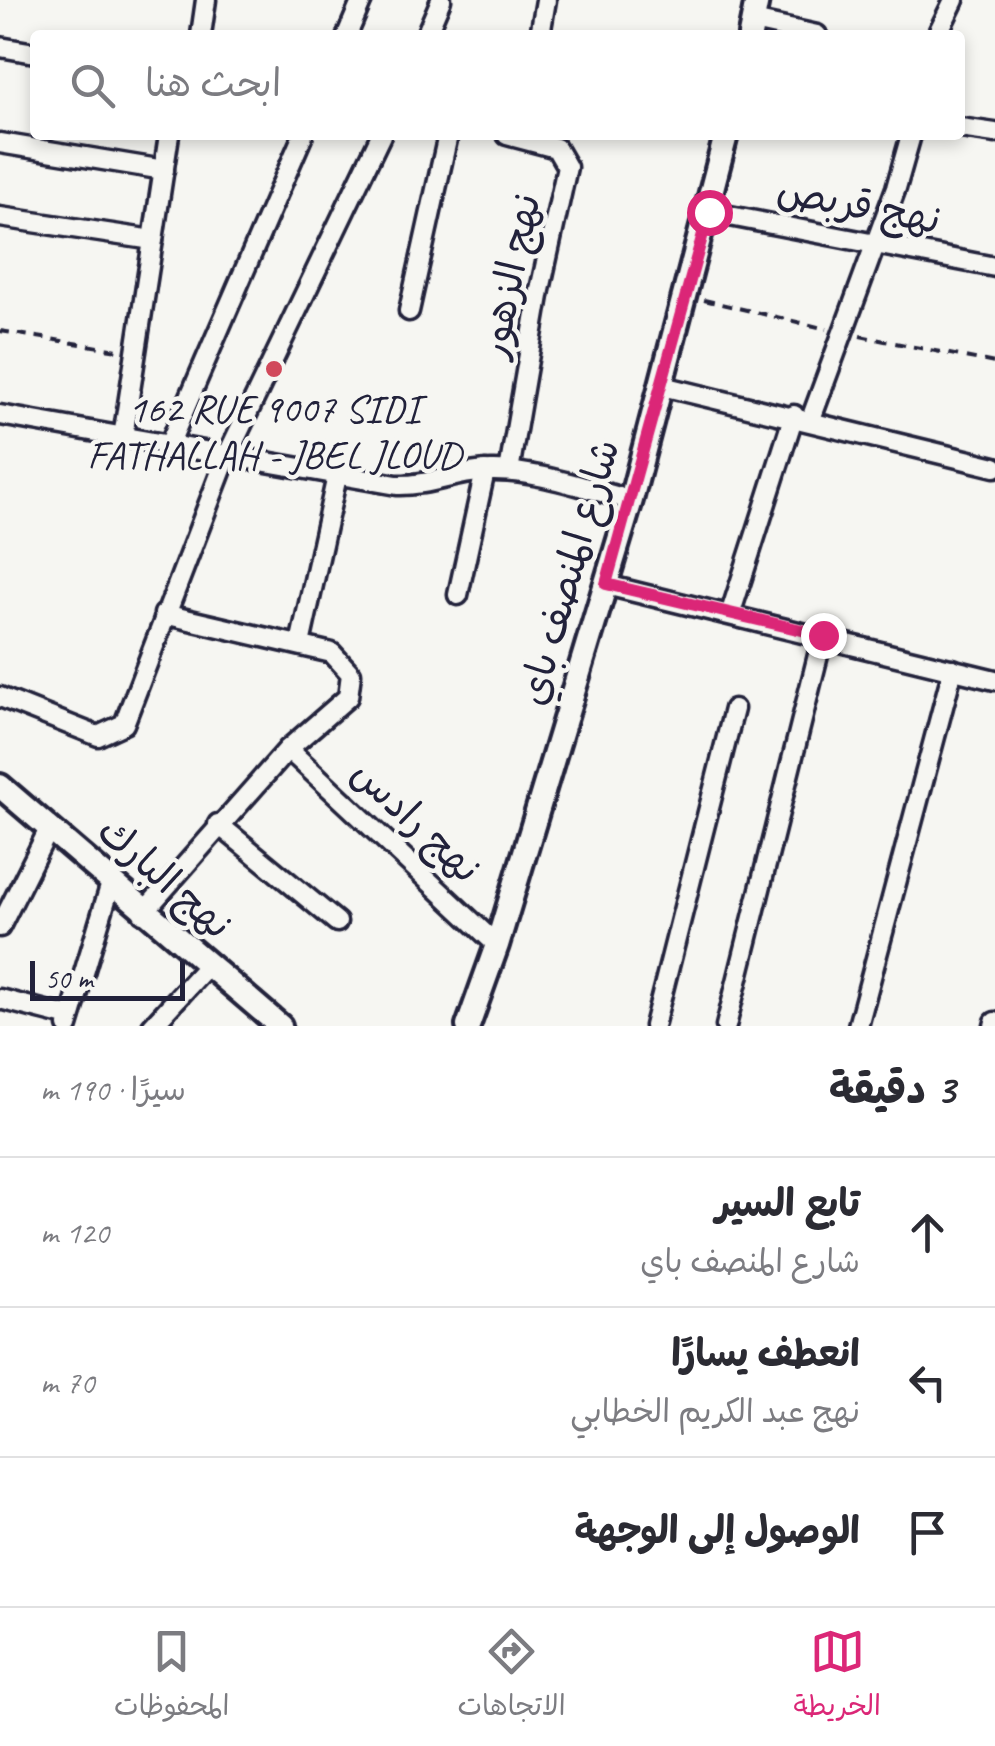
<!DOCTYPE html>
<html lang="ar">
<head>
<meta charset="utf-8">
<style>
  body { margin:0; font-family:Caveat,"Playpen Sans Arabic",sans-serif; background:#f2f2f3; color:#2b2b33; direction:rtl }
  .scale { position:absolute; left:30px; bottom:25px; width:155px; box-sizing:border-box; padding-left:10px; border:5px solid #22223b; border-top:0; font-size:28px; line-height:35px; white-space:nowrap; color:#22223b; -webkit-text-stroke:8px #f6f6f2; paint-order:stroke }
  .stop { position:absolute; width:30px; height:30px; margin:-22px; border:8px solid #db2777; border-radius:50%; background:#fff }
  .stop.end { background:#db2777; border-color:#fff; box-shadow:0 2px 10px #0008 }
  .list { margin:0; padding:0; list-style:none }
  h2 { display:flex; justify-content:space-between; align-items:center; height:130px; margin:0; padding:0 40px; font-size:42px }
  h2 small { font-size:32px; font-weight:400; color:#7c7c81 }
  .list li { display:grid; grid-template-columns:65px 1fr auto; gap:30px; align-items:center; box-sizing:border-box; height:150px; padding:0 40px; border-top:2px solid #e1e1e2 }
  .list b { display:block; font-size:38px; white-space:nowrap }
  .list p { margin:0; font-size:32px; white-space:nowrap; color:#7c7c81 }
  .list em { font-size:32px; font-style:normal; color:#7c7c81 }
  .icon { flex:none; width:55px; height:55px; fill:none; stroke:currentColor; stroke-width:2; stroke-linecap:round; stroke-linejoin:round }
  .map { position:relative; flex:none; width:995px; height:1026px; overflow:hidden; direction:ltr }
  .search { position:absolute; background:#fff; box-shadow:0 5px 15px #0003; left:30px; right:30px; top:30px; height:110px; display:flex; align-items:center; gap:25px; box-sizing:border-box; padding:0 35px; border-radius:10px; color:#7c7c81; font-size:38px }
  .sheet { height:580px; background:#fff }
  nav { display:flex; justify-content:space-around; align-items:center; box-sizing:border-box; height:140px; border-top:2px solid #e1e1e2; background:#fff; font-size:28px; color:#7c7c81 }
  nav a { display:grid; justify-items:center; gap:5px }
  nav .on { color:#db2777 }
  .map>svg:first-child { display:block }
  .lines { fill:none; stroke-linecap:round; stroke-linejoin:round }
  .minor-casing { stroke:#22223b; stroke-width:25 }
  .tertiary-casing { stroke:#22223b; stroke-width:30 }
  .path { stroke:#22223b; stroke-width:4; stroke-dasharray:10 8; stroke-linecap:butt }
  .minor { stroke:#f6f6f2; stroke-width:18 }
  .tertiary { stroke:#f6f6f2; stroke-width:22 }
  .route { stroke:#db2777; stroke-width:12 }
  .poi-dot { fill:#d1495b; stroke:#f6f6f2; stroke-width:4 }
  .labels { text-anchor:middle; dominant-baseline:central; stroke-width:9; stroke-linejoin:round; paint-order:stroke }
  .street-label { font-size:40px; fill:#22223b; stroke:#f6f6f2 }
  .poi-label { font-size:40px; fill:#22223b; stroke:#f6f6f2 }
</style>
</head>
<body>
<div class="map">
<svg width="995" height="1026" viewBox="0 0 995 1026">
  <rect width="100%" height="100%" fill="#f6f6f2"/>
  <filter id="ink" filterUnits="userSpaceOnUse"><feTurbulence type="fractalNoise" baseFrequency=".01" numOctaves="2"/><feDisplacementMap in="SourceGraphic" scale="20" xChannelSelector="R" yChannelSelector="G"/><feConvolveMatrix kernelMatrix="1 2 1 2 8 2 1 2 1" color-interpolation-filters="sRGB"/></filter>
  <g filter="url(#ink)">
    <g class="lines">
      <g class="minor-casing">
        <g id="minor">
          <polyline points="753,21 817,35"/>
          <polyline points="201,35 206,0"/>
          <polyline points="347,35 362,0"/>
          <polyline points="426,35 441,0"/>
          <polyline points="540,35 546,0"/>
          <polyline points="937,35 954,0"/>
          <polyline points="0,47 35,53"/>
          <polyline points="960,128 995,133"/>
          <polyline points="507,135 556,148 567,167 540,290 509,471"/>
          <polyline points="0,143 164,170"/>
          <polyline points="709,212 995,267"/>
          <polyline points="0,217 153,240"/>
          <polyline points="409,311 448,135"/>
          <polyline points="662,386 995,467"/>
          <path d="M0,415L397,485C430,486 459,471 491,471C537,470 586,489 631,500"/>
          <polyline points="811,419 896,188 911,135"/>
          <polyline points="123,437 169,135"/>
          <polyline points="169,445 303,135"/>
          <polyline points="606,585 995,680"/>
          <polyline points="458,595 485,471"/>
          <polyline points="731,612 794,415"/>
          <polyline points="300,644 337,476"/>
          <polyline points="0,697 98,736 124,724 227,456 381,135"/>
          <polyline points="288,749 497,945"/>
          <polyline points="218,824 337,922"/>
          <polyline points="143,913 288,749 348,697 351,674 332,653 164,614"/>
          <polyline points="0,927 50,827"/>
          <polyline points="0,999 70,1017"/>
          <polyline points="68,1026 111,883"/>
          <polyline points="152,1026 208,965"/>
          <polyline points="654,1026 734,709"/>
          <polyline points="726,1026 823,635"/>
          <polyline points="858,1026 953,669"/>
          <polyline points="994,1026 995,1022"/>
        </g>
      </g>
      <g class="tertiary-casing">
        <g id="tertiary">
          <polyline points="750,35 757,0"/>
          <polyline points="0,786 280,1026"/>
          <polyline points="468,1026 497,945 631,500 726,135"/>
        </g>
      </g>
      <g class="path">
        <polyline points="704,300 827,329"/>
        <polyline points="0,331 118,350"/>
        <polyline points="860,336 995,363"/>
      </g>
      <use href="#minor" class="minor"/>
      <use href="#tertiary" class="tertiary"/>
    </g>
  </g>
  <g class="lines" filter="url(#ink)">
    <polyline class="route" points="709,212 606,584 823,635"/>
  </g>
  <circle class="poi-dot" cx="274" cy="369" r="10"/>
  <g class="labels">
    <g class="street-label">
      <text transform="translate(859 205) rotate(11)">نهج قربص</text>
      <text transform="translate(510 276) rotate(-78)">نهج الزهور</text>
      <text transform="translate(569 572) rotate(-74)">شارع المنصف باي</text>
      <text transform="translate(416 821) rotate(43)">نهج رادس</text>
      <text transform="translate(165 878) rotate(41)">نهج البارك</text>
    </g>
    <g class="poi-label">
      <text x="274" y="409">162 RUE 9007 SIDI<tspan x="274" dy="46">FATHALLAH - JBEL JLOUD</tspan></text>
    </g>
  </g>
</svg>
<div class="scale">50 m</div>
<div class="stop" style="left:709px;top:212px"></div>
<div class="stop end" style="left:823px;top:635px"></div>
<div class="search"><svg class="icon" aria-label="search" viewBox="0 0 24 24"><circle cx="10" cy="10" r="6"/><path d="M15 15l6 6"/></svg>ابحث هنا</div>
</div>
<section class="sheet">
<h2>3 دقيقة<small>سيرًا · 190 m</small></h2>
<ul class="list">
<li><svg class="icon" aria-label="ahead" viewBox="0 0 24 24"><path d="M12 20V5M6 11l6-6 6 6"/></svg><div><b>تابع السير</b><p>شارع المنصف باي</p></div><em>120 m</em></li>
<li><svg class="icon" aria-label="left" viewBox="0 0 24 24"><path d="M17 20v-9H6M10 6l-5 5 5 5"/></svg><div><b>انعطف يسارًا</b><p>نهج عبد الكريم الخطابي</p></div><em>70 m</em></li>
<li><svg class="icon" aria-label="arrive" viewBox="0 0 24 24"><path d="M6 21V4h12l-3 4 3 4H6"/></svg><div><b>الوصول إلى الوجهة</b></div></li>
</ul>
</section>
<nav>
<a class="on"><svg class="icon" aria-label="map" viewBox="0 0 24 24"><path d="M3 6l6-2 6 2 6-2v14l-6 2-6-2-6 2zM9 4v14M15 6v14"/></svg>الخريطة</a>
<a><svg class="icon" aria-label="directions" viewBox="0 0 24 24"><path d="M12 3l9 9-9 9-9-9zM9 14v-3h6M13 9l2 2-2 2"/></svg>الاتجاهات</a>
<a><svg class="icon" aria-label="saved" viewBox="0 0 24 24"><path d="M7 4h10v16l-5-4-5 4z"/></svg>المحفوظات</a>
</nav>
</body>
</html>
